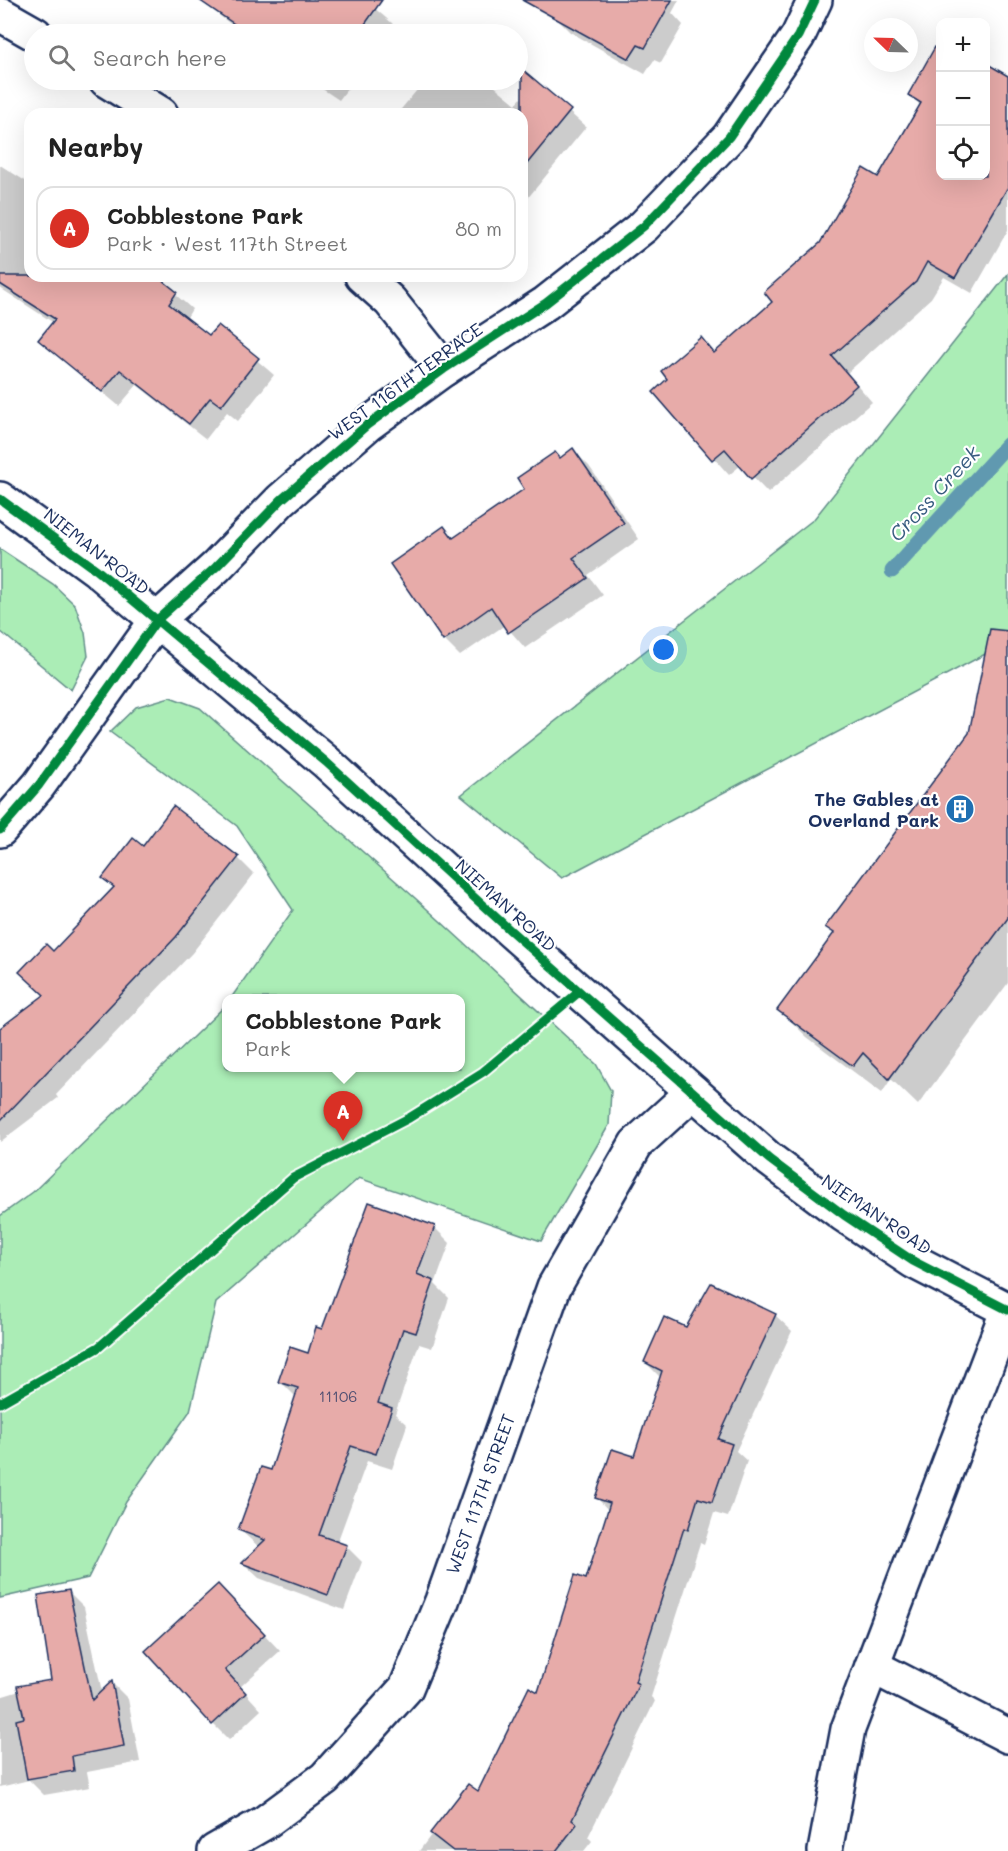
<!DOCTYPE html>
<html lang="en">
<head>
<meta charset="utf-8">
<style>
  body { margin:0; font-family:Mali,sans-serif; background:#f6f6f6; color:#222 }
  .controls { position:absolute; right:18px; top:18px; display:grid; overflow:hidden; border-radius:12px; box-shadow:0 6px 24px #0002 }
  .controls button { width:54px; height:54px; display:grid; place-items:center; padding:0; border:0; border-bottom:2px solid #e0e0e0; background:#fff; color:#222; font:30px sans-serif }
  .compass { position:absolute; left:864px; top:18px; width:54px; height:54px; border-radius:50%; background:#fff; box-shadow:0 6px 24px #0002; rotate:293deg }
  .you { position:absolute; left:664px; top:650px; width:21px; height:21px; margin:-15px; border:4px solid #fff; border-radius:50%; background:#1a73e8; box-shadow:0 0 0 9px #1a73e833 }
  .badge { display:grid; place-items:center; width:39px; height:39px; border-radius:50%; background:#d93025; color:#fff; font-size:20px; font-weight:700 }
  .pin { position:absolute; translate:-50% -50px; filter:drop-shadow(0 2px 3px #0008) }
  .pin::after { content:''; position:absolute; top:32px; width:21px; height:18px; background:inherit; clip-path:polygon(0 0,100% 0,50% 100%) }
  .popup { position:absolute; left:222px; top:994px; width:243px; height:78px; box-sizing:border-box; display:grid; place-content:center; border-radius:12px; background:#fff; filter:drop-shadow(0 2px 4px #0005); font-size:20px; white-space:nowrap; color:#767676 }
  .popup b { font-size:22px; color:#222 }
  .popup::after { content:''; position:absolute; left:50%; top:100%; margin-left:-12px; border:12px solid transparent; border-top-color:#fff }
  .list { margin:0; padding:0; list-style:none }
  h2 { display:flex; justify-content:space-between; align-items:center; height:78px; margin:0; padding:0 24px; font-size:26px }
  h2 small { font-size:20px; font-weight:400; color:#767676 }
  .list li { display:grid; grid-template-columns:39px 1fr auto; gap:18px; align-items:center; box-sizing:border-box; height:84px; margin:0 12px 12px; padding:0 12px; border:2px solid #e0e0e0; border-radius:18px }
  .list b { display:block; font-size:22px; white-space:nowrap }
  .list p { margin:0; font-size:20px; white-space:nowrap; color:#767676 }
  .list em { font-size:20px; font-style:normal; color:#767676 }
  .icon { flex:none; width:33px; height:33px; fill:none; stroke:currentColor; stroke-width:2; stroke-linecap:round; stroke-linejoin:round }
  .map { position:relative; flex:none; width:1008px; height:1851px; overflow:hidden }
  .search { position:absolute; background:#fff; box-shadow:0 6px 24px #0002; left:24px; top:24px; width:504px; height:66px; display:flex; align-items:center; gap:15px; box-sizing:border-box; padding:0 21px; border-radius:33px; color:#767676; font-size:22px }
  .panel { position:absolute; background:#fff; box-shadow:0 6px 24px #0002; left:24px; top:108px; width:504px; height:174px; border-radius:18px }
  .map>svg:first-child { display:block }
  .green { fill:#abedb6; stroke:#638e8a; stroke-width:1.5 }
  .shadow { fill:#0003 }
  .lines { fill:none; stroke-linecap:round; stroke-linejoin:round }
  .stream { stroke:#6199b0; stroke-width:15 }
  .building { fill:#e7aba9; stroke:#1b2f5e; stroke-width:1.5 }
  .minor-casing { stroke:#1b2f5e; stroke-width:38 }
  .minor { stroke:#fff; stroke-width:33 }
  .cycleway-casing { stroke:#fff; stroke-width:13 }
  .cycleway { stroke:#00873e; stroke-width:9 }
  .labels { text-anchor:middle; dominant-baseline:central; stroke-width:4.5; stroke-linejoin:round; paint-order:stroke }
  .number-label { font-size:15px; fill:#4e4e71 }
  .street-label { font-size:18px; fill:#1b2f5e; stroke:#fff }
  .poi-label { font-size:18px; font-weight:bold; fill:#1b2f5e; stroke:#fff; text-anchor:end }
  .water-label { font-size:20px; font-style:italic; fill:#385b80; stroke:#fff }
</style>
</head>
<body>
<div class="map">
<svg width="1008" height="1851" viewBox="0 0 1008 1851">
  <rect width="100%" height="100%" fill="#fff"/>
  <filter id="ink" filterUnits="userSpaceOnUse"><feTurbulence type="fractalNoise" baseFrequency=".0167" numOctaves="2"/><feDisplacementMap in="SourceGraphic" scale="12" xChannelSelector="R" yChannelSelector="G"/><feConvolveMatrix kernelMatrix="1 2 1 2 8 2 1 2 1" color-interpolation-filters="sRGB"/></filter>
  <g filter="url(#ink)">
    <g class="green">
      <polygon points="1008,274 1008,642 562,878 461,795 814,519"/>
      <polygon points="0,549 53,584 75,605 85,633 88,656 71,690 0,631"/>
      <polygon points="170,697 200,708 415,898 596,1064 611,1091 609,1125 541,1241 359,1178 216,1303 190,1411 126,1502 88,1578 0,1598 0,1216 33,1192 226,1005 226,1068 460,1068 460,998 231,998 293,910 237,826 110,732 136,707"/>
    </g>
    <g class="shadow">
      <polygon points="199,0 365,0 393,24 385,34 244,34"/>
      <polygon points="549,0 679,0 672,13 683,25 661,63 654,60 645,74 570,32 554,16"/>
      <polygon points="940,41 940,176 986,176 986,65 1008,78 1008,230 972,293 944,277 931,298 847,373 872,402 768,493 741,465 729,475 655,392 669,379 700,339 715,354 774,302 879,179 921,106 910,95"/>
      <polygon points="309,80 354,80 339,100"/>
      <polygon points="415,80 487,80 516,104 535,82 586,127 522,205 522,114 397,114 417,90 411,84"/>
      <polygon points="0,165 30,184 30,276 154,276 192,309 186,319 209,337 218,327 274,375 238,421 227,412 206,439 137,385 119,406 40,340 54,323 0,288"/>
      <polygon points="573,450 589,466 639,539 588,575 603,595 525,648 505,625 460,656 444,640 444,528 455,538 526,489"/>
      <polygon points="1008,665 1008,983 918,1105 891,1079 882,1093 807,1037 779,1010 835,934 827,926 970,733"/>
      <polygon points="143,848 238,858 254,874 192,953 56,1095 58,1098 0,1142 0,1029 45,995 53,953 115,889 104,878"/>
      <polygon points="434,1227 450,1243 435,1284 449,1298 432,1348 419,1344 395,1414 407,1425 392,1469 367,1461 337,1543 346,1546 362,1562 344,1610 259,1578 243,1563 259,1547 240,1530 271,1472 296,1397 280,1381 309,1354 323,1331"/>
      <polygon points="775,1315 792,1331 736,1451 747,1461 728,1517 714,1513 704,1545 700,1543 651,1697 655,1701 588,1837 592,1841 584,1851 419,1851 468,1786 478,1793 539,1694 587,1581 609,1511 597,1498 634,1458 661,1378 645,1362 686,1328"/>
      <polygon points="68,1591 84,1607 102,1692 112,1683 128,1699 140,1762 87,1772 90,1787 44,1795 29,1780 0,1787 0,1697 52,1681"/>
      <polygon points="234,1602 280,1651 240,1687 261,1710 229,1740 213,1724"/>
    </g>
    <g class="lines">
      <polyline class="stream" points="892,571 1008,444"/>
    </g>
    <g class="building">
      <polygon points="199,0 382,0 358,34 249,34"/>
      <polygon points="522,0 672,0 645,48 638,45 629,59"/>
      <polygon points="940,38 940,176 986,176 986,63 1008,76 1008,187 955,278 927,262 916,282 832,356 857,385 751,479 725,449 712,460 653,392 667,379 661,371 701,337 714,353 772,302 764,292 820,243 863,168 878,177 921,103 908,95"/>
      <polygon points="522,69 571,110 522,170"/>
      <polygon points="0,276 157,276 177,292 169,304 209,335 218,325 259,358 221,406 210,398 189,424 120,370 102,392 38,340 55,319 0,284"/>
      <polygon points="573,448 624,523 573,558 588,578 508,633 491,607 443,641 390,564 444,526 453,538 524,489 517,478 555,452 560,458"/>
      <polygon points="990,629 1008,631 1008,918 889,1079 863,1053 853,1066 777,1010 834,933 825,927 969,733"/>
      <polygon points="173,806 239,857 176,937 0,1121 0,1028 44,995 19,972 46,944 53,951 114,887 102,878 133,838 143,846"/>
      <polygon points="369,1202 435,1226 417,1274 434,1281 416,1333 403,1329 378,1403 392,1408 376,1454 351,1446 319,1535 347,1545 328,1595 241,1563 265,1540 238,1530 261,1467 271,1470 298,1388 278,1382 290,1347 308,1353 316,1327 322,1329"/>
      <polygon points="711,1283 776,1314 718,1439 732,1444 712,1502 698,1498 688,1530 684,1528 635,1682 639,1684 572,1820 577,1824 556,1851 453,1851 430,1833 468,1784 478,1791 529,1687 538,1692 575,1575 586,1579 610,1503 595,1498 612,1449 634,1456 662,1371 644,1362 664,1317 686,1327"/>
      <polygon points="218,1584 265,1634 225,1670 246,1693 212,1725 145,1651"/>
      <polygon points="69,1590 92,1700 112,1681 124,1746 72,1756 74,1771 27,1779 16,1720 24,1718 17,1686 51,1680 38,1595"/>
    </g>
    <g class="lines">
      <g class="minor-casing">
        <g id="minor">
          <polyline points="0,14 35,34"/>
          <polyline points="106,80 161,114"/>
          <polyline points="362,276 390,301 444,369"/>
          <polyline points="0,499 97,570 326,762 511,931 769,1159 844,1215 913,1261 1008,1310"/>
          <polyline points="0,830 39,785 157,620 216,567 281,500 367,425 444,369 546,303 644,226 729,137 798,36 815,0"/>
          <polyline points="872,1666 1008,1736"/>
          <polyline points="215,1851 264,1823 325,1778 406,1688 442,1601 554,1287 636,1144 693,1092"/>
          <polyline points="825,1851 848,1729 1008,1309"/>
        </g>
      </g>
      <use href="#minor" class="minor"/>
      <g class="cycleway-casing">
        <g id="cycleway">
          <polyline points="0,499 97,570 326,762 511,931 769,1159 844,1215 913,1261 1008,1310"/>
          <polyline points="0,830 39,785 157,620 216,567 281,500 367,425 444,369 546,303 644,226 729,137 798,36 815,0"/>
          <polyline points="0,1403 99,1347 293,1178 409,1118 483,1072 579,992"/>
        </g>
      </g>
      <use href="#cycleway" class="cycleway"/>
    </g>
  </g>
  <defs>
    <g id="building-disc" transform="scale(1.5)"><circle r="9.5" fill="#1f6fb2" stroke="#fff"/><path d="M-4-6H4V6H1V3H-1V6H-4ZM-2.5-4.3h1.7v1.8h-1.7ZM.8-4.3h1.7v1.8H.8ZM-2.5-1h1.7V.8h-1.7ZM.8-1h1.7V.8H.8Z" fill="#fff"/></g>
  </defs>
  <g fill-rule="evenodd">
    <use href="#building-disc" x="960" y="809"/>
  </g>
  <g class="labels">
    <g class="number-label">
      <text x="338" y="1396">11106</text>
    </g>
    <g class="street-label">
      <text transform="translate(405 381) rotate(-36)">WEST 116TH TERRACE</text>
      <text transform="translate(97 551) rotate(38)">NIEMAN ROAD</text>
      <text transform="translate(506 905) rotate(42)">NIEMAN ROAD</text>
      <text transform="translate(877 1214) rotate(34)">NIEMAN ROAD</text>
      <text transform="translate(480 1494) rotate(-70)">WEST 117TH STREET</text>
    </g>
    <g class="poi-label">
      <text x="939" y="799">The Gables at<tspan x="939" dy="21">Overland Park</tspan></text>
    </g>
    <g class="water-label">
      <text transform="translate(934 493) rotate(-47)">Cross Creek</text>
    </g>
  </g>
</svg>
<div class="controls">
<button>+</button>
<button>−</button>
<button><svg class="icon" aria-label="locate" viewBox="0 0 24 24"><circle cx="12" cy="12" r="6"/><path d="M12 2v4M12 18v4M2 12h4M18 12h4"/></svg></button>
</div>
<svg class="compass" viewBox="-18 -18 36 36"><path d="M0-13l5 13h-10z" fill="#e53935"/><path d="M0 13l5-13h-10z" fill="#767676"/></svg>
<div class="you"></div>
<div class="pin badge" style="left:343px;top:1141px">A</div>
<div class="popup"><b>Cobblestone Park</b>Park</div>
<div class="search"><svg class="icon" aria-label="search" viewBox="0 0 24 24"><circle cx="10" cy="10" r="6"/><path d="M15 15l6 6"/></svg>Search here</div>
<section class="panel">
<h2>Nearby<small></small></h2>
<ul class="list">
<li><span class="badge">A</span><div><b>Cobblestone Park</b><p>Park · West 117th Street</p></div><em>80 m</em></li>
</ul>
</section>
</div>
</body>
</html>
